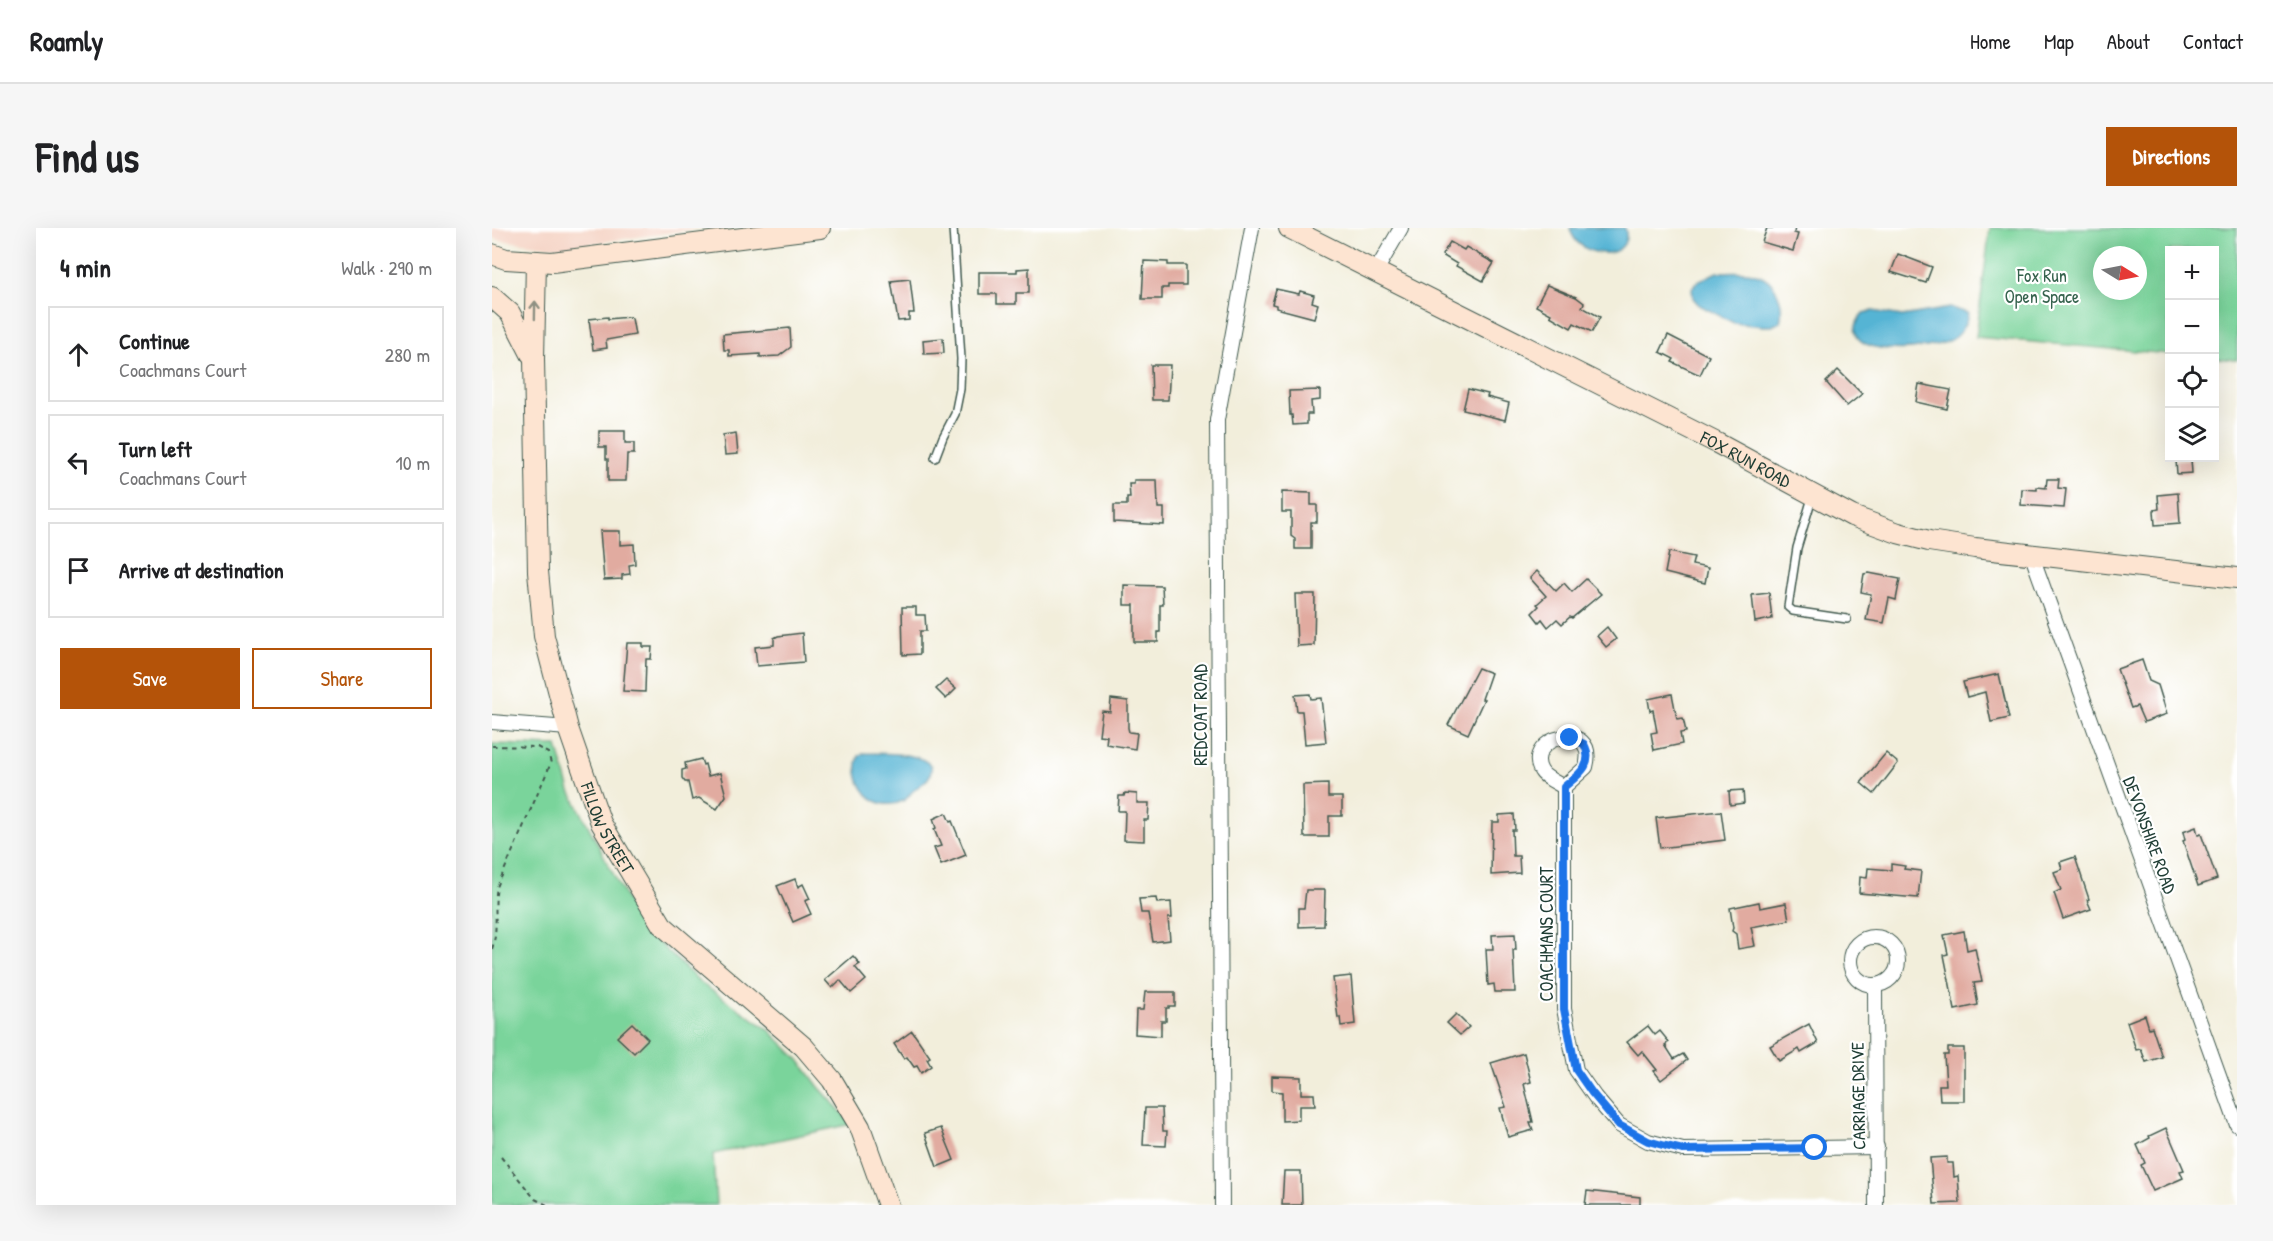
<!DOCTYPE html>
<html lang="en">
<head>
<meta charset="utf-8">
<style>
  body { margin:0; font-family:"Patrick Hand",sans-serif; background:#f6f6f6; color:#202124 }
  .controls { position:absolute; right:18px; top:18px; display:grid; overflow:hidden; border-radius:0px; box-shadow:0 6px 24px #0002 }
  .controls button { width:54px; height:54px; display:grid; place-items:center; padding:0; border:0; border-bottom:2px solid #e0e0e0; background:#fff; color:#202124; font:30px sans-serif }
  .compass { position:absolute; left:1601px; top:18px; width:54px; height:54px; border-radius:50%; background:#fff; box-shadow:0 6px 24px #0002; rotate:100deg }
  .stop { position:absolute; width:18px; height:18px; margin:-14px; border:4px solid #1a73e8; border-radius:50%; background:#fff }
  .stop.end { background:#1a73e8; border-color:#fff; box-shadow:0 2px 6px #0008 }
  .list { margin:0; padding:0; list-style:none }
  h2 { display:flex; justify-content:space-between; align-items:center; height:78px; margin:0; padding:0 24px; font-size:26px }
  h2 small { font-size:20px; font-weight:400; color:#757577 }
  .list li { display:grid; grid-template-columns:39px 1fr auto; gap:18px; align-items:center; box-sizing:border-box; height:96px; margin:0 12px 12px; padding:0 12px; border:2px solid #e0e0e0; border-radius:0px }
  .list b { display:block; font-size:22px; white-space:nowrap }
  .list p { margin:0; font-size:20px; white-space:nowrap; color:#757577 }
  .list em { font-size:20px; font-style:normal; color:#757577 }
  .actions { display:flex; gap:12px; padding:18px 24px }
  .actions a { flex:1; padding:14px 0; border:2px solid #b45309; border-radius:0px; text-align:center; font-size:21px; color:#b45309 }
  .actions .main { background:#b45309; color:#fff }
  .icon { flex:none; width:33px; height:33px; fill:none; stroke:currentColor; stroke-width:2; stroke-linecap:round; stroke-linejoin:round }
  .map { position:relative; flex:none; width:1745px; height:977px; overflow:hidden; border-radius:0px }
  header { display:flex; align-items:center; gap:36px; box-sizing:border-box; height:84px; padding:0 30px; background:#fff; border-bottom:2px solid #e0e0e0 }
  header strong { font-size:28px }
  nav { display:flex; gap:33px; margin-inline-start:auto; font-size:21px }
  .intro { display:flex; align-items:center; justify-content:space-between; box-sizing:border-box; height:144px; padding:0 36px }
  h1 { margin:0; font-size:42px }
  .button { padding:15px 27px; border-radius:0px; background:#b45309; color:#fff; font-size:21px; font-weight:700 }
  main { display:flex; gap:36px; padding:0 36px }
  aside { flex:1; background:#fff; border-radius:0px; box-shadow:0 6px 24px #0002 }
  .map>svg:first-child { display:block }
  .built { fill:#f5d2c2 }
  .green { fill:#7ad49b; stroke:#4c8868; stroke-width:1.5; fill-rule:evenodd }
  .water { fill:#55b4d4; stroke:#3a7884; stroke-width:1.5 }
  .building { fill:#e1aba0 }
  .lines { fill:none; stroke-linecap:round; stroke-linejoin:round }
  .lane-casing { stroke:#3f584d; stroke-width:10 }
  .street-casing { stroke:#3f584d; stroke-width:16 }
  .secondary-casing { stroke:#3f584d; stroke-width:22 }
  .path { stroke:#3f584d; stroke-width:2; stroke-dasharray:4.5 4.5; stroke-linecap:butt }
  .lane { stroke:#fff; stroke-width:7 }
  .street { stroke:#fff; stroke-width:14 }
  .secondary { stroke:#fde4d1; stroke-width:20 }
  .oneway { stroke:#8e9082 }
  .route { stroke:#1a73e8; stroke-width:8 }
  .labels { text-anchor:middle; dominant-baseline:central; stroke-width:4.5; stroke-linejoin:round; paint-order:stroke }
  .park-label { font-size:18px; fill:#36634e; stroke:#fff }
  .street-label { font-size:18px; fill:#1f3d34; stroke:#fff }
</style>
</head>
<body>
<header>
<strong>Roamly</strong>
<nav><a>Home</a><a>Map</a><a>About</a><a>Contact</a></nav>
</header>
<div class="intro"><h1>Find us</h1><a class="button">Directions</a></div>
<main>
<aside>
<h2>4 min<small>Walk · 290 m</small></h2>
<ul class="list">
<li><svg class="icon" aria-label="ahead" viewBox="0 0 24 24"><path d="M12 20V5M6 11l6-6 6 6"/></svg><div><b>Continue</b><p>Coachmans Court</p></div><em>280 m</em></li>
<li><svg class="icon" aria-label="left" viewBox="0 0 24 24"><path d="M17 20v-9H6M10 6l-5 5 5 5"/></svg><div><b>Turn left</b><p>Coachmans Court</p></div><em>10 m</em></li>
<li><svg class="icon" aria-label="arrive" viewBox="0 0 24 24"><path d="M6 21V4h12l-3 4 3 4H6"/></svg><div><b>Arrive at destination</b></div></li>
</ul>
<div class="actions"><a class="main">Save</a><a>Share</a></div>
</aside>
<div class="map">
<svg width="1745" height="977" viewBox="0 0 1745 977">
  <rect width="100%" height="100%" fill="#fff"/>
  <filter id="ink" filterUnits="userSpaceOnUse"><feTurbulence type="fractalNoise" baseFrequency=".0167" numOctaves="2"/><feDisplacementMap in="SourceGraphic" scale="12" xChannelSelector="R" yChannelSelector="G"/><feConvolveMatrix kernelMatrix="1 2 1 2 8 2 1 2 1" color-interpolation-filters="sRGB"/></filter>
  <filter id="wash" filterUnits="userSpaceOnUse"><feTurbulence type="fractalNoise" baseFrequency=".008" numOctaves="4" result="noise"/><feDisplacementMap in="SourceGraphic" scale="24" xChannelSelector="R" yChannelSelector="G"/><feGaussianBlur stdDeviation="1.35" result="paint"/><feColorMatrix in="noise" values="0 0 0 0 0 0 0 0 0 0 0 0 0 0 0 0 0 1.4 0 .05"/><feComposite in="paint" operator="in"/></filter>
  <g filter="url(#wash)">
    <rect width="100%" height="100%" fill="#f2eedb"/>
    <polygon class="built" points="0,0 210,0 68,20 7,12 0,9"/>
    <g class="green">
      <path d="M1498,0H1745V132L1723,130L1722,22H1678L1677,126L1484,109ZM1610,27H1646V63H1610Z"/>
      <polygon points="0,516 65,518 78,563 148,697 209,755 276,801 307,832 327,859 360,896 221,926 224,977 0,977"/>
    </g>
    <g class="water">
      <path d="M1078,0H1133C1143,34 1085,33 1078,0Z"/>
      <path d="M1225,44C1237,44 1252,42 1264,46C1284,51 1293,75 1288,94L1280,98H1271L1242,95L1207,77L1201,70L1200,60L1206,53Z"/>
      <path d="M1458,80L1476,85C1475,94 1470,103 1463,109C1445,125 1334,133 1371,85L1381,83L1410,88Z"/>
      <path d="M372,525C389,526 428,523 439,538C440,553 430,554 421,563C417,566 416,571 411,573C382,587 357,554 367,528Z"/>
    </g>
    <g id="blocks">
      <g class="building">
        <polygon points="1275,0 1303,0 1302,5 1306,6 1301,23 1270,14"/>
        <polygon points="958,14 972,22 974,19 1002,35 991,53 964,38 965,36 950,27"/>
        <polygon points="1406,26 1440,39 1434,55 1399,44"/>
        <polygon points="652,33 676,34 676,37 694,37 694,57 676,57 676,60 670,60 670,71 650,71"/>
        <polygon points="537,40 537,65 524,65 524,76 505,76 505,66 487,66 487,44 525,44 525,41"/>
        <polygon points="418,51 422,85 417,85 417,92 406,93 399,53"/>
        <polygon points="1055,57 1084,69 1092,75 1090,79 1108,89 1100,104 1082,95 1079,100 1058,88 1059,86 1044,78"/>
        <polygon points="784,61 807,66 808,63 822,67 820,74 826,76 822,90 784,80 784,77 780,76"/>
        <polygon points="116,89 116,91 137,89 140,90 143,107 114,112 115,120 101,122 97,91"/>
        <polygon points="298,100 299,119 287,128 268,129 268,126 237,128 237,122 232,122 231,106"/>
        <polygon points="1176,107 1217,128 1208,147 1180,134 1182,131 1168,124"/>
        <polygon points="451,110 452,125 432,126 431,112"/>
        <polygon points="659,137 678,137 676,172 660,172"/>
        <polygon points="1346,142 1370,166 1355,178 1334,154"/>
        <polygon points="1427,156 1459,162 1455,181 1424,174"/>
        <polygon points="976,161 996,166 995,169 1017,175 1013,192 971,182"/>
        <polygon points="828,162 828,172 819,173 820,186 815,186 815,196 801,197 800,187 798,187 797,163"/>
        <polygon points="107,203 133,203 133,215 142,215 142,226 135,226 134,253 116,253 116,231 114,231 114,219 107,219"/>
        <polygon points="244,205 246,226 233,227 231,207"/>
        <polygon points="1699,231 1700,245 1685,246 1684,232"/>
        <polygon points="1555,251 1567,251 1566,260 1574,261 1572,280 1529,277 1530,261 1545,262 1545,259 1554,260"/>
        <polygon points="642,252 665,252 666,280 672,280 672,297 622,294 622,277 635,277 635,270 638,270 637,256 642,256"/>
        <polygon points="790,264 819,265 819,277 825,277 825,294 819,294 819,321 803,321 803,311 799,308 799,284 790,284"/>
        <polygon points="1686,265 1688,295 1663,297 1662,282 1667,281 1666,267"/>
        <polygon points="108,303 128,303 128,317 142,316 143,336 137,337 138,346 130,347 130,351 112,352"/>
        <polygon points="1177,324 1202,329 1200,337 1216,340 1213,355 1173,345"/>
        <polygon points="1045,343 1064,363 1072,355 1080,364 1094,351 1109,366 1080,390 1078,389 1070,396 1065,391 1056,399 1050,391 1047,394 1040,385 1047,378 1045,376 1054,368 1038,350"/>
        <polygon points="1377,345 1408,351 1404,372 1397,370 1392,395 1374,392 1379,366 1369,364 1372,346"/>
        <polygon points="632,357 670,358 671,377 668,377 668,404 666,404 666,414 642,414 642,377 632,377"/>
        <polygon points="1277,365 1280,391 1263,394 1260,367"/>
        <polygon points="803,366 823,366 822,417 805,418"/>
        <polygon points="410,379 424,379 424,387 433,387 434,403 428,403 428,426 411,427"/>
        <polygon points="1115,399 1124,411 1114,419 1105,408"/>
        <polygon points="310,405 312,434 265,438 263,419 282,417 282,410 286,408"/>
        <polygon points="135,415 151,415 151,419 160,419 159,431 154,431 153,464 131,463"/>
        <polygon points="1650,432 1657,453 1666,457 1675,486 1652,494 1645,478 1639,480 1625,441"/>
        <polygon points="986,440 999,445 990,471 992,471 976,506 956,497"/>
        <polygon points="1507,446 1517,490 1499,494 1493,464 1475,469 1471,454"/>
        <polygon points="454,452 464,461 454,471 444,461"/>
        <polygon points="818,466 819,471 829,470 834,514 813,516 810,483 805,483 803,467"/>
        <polygon points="1180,466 1185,491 1191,490 1194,504 1188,505 1190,516 1162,522 1159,505 1165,504 1161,482 1158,483 1156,471"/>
        <polygon points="619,471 636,473 636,500 637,504 645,505 643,521 614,516 615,508 607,507 610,483 618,484"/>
        <polygon points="1394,525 1406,535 1382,566 1369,555"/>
        <polygon points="209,531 211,537 213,536 216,548 228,545 234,568 225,581 207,570 200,572 196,554 193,554 190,550 190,542 194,541 193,535"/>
        <polygon points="836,556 836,569 850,569 850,588 837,588 837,609 812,609 811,557"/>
        <polygon points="1251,562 1252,575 1238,577 1237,563"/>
        <polygon points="633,565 645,566 645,575 657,575 656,592 652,592 652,613 632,612 633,583 626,583 627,568 632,568"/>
        <polygon points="1229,583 1233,612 1168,620 1164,590"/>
        <polygon points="454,585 458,594 460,593 474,627 449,637 442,620 449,618 442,601 444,600 441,591"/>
        <polygon points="1022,586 1023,602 1020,602 1021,628 1027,628 1028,645 999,647 1000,594 1007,594 1007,587"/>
        <polygon points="1704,599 1706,607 1709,606 1725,651 1706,658 1691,613 1693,612 1691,604"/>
        <polygon points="1583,629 1597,671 1595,672 1599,681 1571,691 1562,665 1569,662 1562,644 1570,641 1568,634"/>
        <polygon points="1399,636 1413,638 1412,641 1429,643 1426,670 1367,665 1368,649 1375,650 1376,640 1399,642"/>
        <polygon points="303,651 306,659 311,656 318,671 313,673 319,686 301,694 285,658"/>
        <polygon points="814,662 833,662 832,698 807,699 807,680 812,680"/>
        <polygon points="664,670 665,675 679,674 680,690 676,690 678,712 661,714 656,685 649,685 647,671"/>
        <polygon points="1267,674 1268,680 1294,675 1297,692 1259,699 1263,718 1246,721 1244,706 1240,703 1241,700 1238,680"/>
        <polygon points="1472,703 1475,722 1483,720 1490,754 1482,755 1486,777 1463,782 1452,727 1456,726 1452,707"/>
        <polygon points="1023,706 1024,722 1021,722 1023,764 1003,764 1002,756 996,757 994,721 1001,721 1000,707"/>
        <polygon points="361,728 368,736 363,739 374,752 359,765 348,752 340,760 333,752"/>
        <polygon points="859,748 863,796 849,798 848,789 846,790 841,750"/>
        <polygon points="653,764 683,764 683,778 677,778 677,780 674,780 674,793 669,793 669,808 643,806 644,782 651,782"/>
        <polygon points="964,786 977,799 968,807 955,795"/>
        <polygon points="1653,787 1657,800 1660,799 1670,829 1654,834 1649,821 1644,822 1635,794"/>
        <polygon points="140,795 156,811 142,825 125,809"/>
        <polygon points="1317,796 1326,815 1309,825 1307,821 1287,833 1278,818"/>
        <polygon points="1156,798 1163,807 1168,803 1177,814 1173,817 1182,831 1191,826 1195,832 1169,852 1162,843 1165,842 1150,823 1146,827 1135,814"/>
        <polygon points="420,803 438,829 435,831 439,838 429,845 425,838 422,839 415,829 412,831 402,816"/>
        <polygon points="1456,820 1472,820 1472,873 1448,873 1447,857 1454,857 1452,827 1456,827"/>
        <polygon points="1032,825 1039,854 1032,856 1041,894 1038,894 1041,902 1016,909 1008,880 1014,879 999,835"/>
        <polygon points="780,848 809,849 809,866 822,866 823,878 807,878 807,892 790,893 790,864 780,863"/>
        <polygon points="653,880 670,880 671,903 675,903 674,918 651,917"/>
        <polygon points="449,900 462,932 445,939 433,905"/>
        <polygon points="1674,900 1692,942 1688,943 1691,950 1661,963 1649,937 1653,935 1645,917 1658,910 1657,908"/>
        <polygon points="1455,929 1455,935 1461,935 1462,949 1466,948 1468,975 1442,976 1438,930"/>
        <polygon points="792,943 809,943 810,977 790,977"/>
        <polygon points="1095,963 1148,969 1148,977 1093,977"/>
      </g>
    </g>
  </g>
  <g filter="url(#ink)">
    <use href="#blocks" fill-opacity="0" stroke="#3f584d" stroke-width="1.5"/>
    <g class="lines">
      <g class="lane-casing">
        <g id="lane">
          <polyline points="443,230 451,209 463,186 468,161 469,131 461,0"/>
          <polyline points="1320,270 1305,320 1296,379 1301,383 1355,391"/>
        </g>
      </g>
      <g class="street-casing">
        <g id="street">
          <polyline points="884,43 909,0"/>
          <polyline points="1540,328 1745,897"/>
          <polyline points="0,494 76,500"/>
          <path d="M1072,559C1065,555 1053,550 1049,543C1030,509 1107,489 1094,539L1072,559V781L1084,842L1103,869L1127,897L1156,913L1191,922L1385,919"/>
          <circle cx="1382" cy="733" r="24"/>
          <polyline points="1383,758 1384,977"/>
          <polyline points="730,977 725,192 760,0"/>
        </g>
      </g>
      <g class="secondary-casing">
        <g id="secondary">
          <path id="s1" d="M797,0L1225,215L1360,288L1406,305L1437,313L1483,320L1745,350"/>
          <polyline points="0,26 14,31 60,34 328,0"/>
          <path id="s2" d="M44,33L42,131L46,343L52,408L76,500L109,595L170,697L312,819L340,852L368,899L396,977"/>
          <polyline points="0,69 18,85 39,126"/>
        </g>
      </g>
      <g class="path">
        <path d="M0,518L45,519L56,525L59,535L5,659C1,680 7,700 0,721"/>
        <polyline points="9,929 43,971 55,977"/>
      </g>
      <use href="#lane" class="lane"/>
      <use href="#street" class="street"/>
      <use href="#secondary" class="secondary"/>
    </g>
    <defs><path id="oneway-shaft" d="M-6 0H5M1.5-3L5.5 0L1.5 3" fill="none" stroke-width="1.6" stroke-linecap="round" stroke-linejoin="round" transform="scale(1.5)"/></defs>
    <use class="oneway" href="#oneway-shaft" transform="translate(43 82) rotate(-89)"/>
  </g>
  <g class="lines" filter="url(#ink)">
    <path class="route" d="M1078,510L1092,516C1103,537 1086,547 1072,559V781L1084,842L1100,865L1127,897L1156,913L1174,918L1191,922L1323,920"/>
  </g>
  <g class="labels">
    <g class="park-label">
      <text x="1550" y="47">Fox Run<tspan x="1550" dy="21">Open Space</tspan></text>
    </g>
    <g class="street-label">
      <text stroke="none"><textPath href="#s1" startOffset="512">FOX RUN ROAD</textPath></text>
      <text transform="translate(708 487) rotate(-90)">REDCOAT ROAD</text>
      <text stroke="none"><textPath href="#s2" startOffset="578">FILLOW STREET</textPath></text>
      <text transform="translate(1658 607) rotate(70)">DEVONSHIRE ROAD</text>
      <text transform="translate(1054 706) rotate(-90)">COACHMANS COURT</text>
      <text transform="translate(1366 868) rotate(-91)">CARRIAGE DRIVE</text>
    </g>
  </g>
</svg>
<div class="controls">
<button>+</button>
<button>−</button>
<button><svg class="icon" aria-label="locate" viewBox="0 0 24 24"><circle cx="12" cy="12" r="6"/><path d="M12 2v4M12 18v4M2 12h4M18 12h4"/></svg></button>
<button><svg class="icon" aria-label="layers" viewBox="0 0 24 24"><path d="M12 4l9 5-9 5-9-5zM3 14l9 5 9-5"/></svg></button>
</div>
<svg class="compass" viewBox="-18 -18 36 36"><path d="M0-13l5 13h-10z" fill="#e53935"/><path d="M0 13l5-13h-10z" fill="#757577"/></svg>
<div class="stop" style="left:1323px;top:920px"></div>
<div class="stop end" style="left:1078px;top:510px"></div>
</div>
</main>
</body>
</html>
